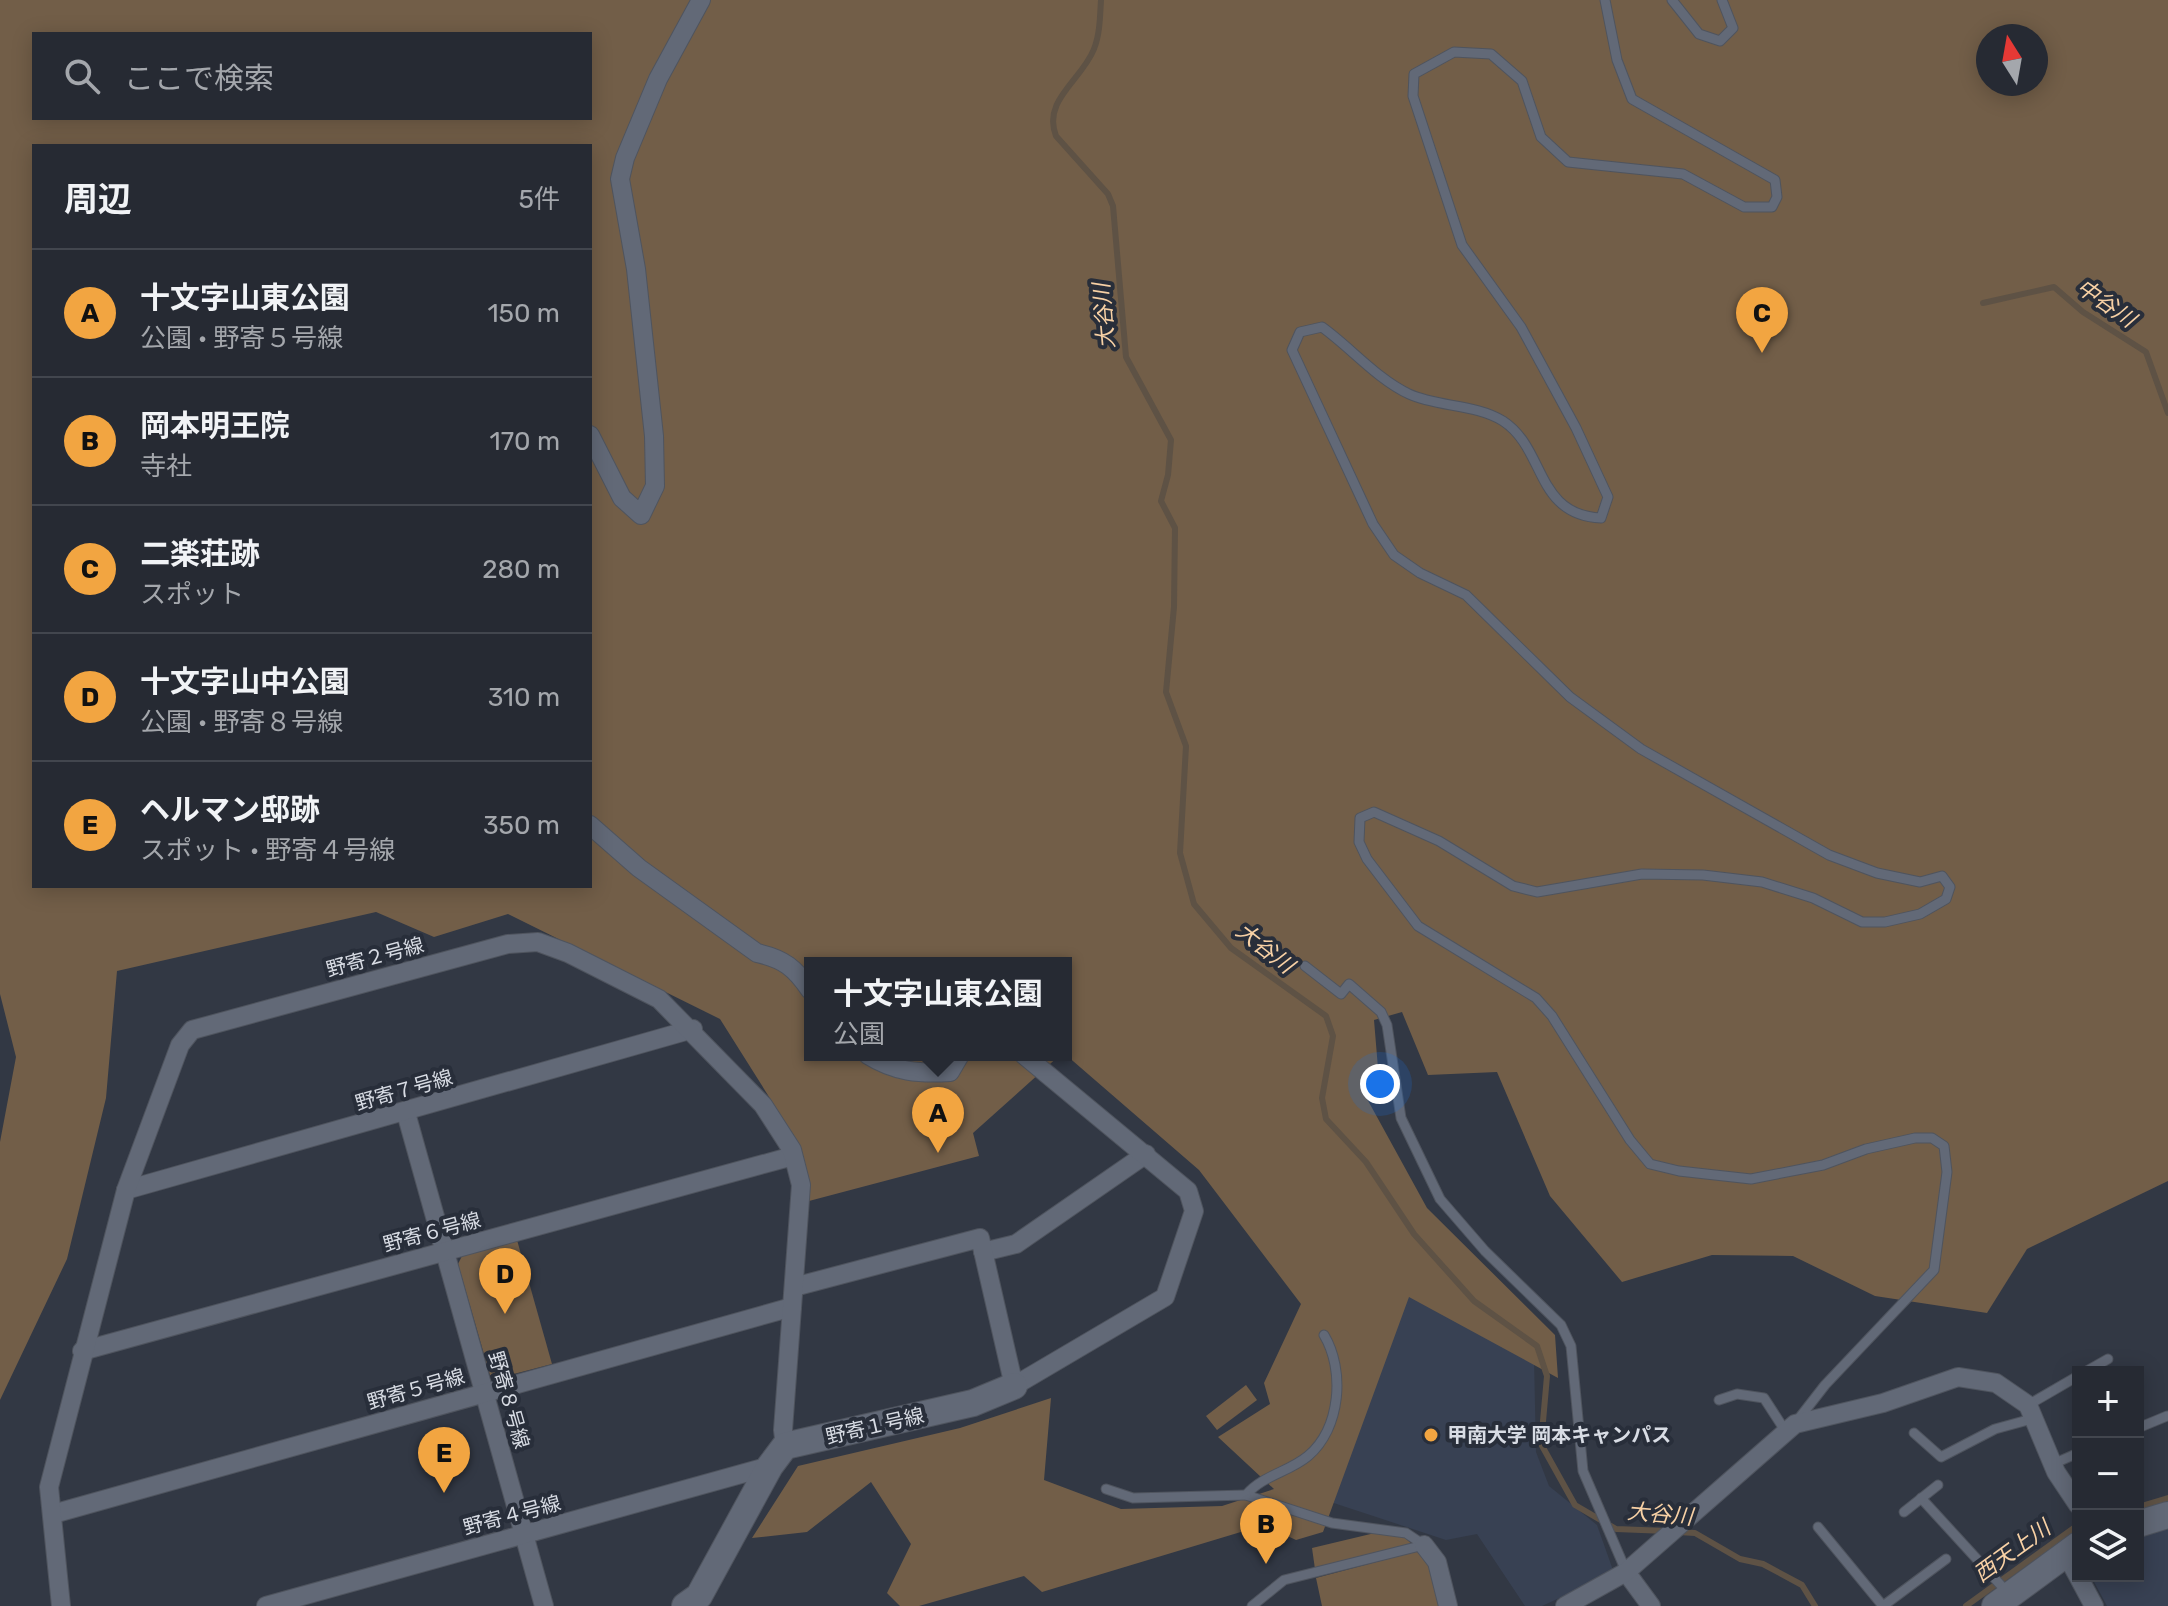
<!DOCTYPE html>
<html lang="ja">
<head>
<meta charset="utf-8">
<style>
  body { margin:0; font-family:Rubik,"Noto Sans JP",sans-serif; background:#32363f; color:#f1f3f6 }
  .controls { position:absolute; right:24px; bottom:24px; display:grid; overflow:hidden; border-radius:0px; box-shadow:0 4px 20px #0003 }
  .controls button { width:72px; height:72px; display:grid; place-items:center; padding:0; border:0; border-bottom:2px solid #42464e; background:#262a33; color:#f1f3f6; font:40px sans-serif }
  .compass { position:absolute; left:1976px; top:24px; width:72px; height:72px; border-radius:50%; background:#262a33; box-shadow:0 4px 20px #0003; rotate:349deg }
  .you { position:absolute; left:1380px; top:1084px; width:28px; height:28px; margin:-20px; border:6px solid #fff; border-radius:50%; background:#1a73e8; box-shadow:0 0 0 12px #1a73e833 }
  .badge { display:grid; place-items:center; width:52px; height:52px; border-radius:50%; background:#f2a541; color:#111; font-size:26px; font-weight:700 }
  .pin { position:absolute; translate:-50% -66px; filter:drop-shadow(0 2px 4px #0008) }
  .pin::after { content:''; position:absolute; top:42px; width:28px; height:24px; background:inherit; clip-path:polygon(0 0,100% 0,50% 100%) }
  .popup { position:absolute; left:804px; top:957px; width:268px; height:104px; box-sizing:border-box; display:grid; place-content:center; border-radius:0px; background:#262a33; filter:drop-shadow(0 2px 6px #0005); font-size:26px; white-space:nowrap; color:#a4a7ac }
  .popup b { font-size:30px; color:#f1f3f6 }
  .popup::after { content:''; position:absolute; left:50%; top:100%; margin-left:-16px; border:16px solid transparent; border-top-color:#262a33 }
  .list { margin:0; padding:0; list-style:none }
  h2 { display:flex; justify-content:space-between; align-items:center; height:104px; margin:0; padding:0 32px; font-size:34px }
  h2 small { font-size:26px; font-weight:400; color:#a4a7ac }
  .list li { display:grid; grid-template-columns:52px 1fr auto; gap:24px; align-items:center; box-sizing:border-box; height:128px; padding:0 32px; border-top:2px solid #42464e }
  .list b { display:block; font-size:30px; white-space:nowrap }
  .list p { margin:0; font-size:26px; white-space:nowrap; color:#a4a7ac }
  .list em { font-size:26px; font-style:normal; color:#a4a7ac }
  .icon { flex:none; width:44px; height:44px; fill:none; stroke:currentColor; stroke-width:2; stroke-linecap:round; stroke-linejoin:round }
  .map { position:relative; flex:none; width:2168px; height:1606px; overflow:hidden }
  .search { position:absolute; background:#262a33; box-shadow:0 4px 20px #0003; left:32px; top:32px; width:560px; height:88px; display:flex; align-items:center; gap:20px; box-sizing:border-box; padding:0 28px; border-radius:0px; color:#a4a7ac; font-size:30px }
  .panel { position:absolute; background:#262a33; box-shadow:0 4px 20px #0003; left:32px; top:144px; width:560px; height:744px; border-radius:0px }
  .map>svg:first-child { display:block }
  .built { fill:#384153 }
  .green { fill:#725e48; fill-rule:evenodd }
  .lines { fill:none; stroke-linecap:round; stroke-linejoin:round }
  .stream { stroke:#5e5245; stroke-width:6 }
  .lane-casing { stroke:#4f545e; stroke-width:11 }
  .street-casing { stroke:#4f545e; stroke-width:20 }
  .secondary-casing { stroke:#4f545e; stroke-width:28 }
  .lane { stroke:#626977; stroke-width:9 }
  .street { stroke:#626977; stroke-width:18 }
  .secondary { stroke:#626977; stroke-width:26 }
  .poi-dot { fill:#f2a541; stroke:#282e3a; stroke-width:3 }
  .labels { text-anchor:middle; dominant-baseline:central; stroke-width:8; stroke-linejoin:round; paint-order:stroke }
  .street-label { font-size:20px; fill:#d8dce4; stroke:#282e3a }
  .poi-label { font-size:20px; font-weight:bold; fill:#d8dce4; stroke:#282e3a; text-anchor:start }
  .water-label { font-size:22px; font-style:italic; fill:#f8d1a5; stroke:#282e3a }
</style>
</head>
<body>
<div class="map">
<svg width="2168" height="1606" viewBox="0 0 2168 1606">
  <rect width="100%" height="100%" fill="#323844"/>
  <g class="built">
    <polygon points="1408,1266 1534,1358 1536,1452 1549,1486 1597,1525 1614,1573 1542,1606 1525,1606 1477,1534 1446,1540 1270,1482"/>
    <polygon points="2168,1527 2168,1606 2107,1606 2091,1576 2138,1576 2138,1536"/>
  </g>
  <g class="green">
    <path d="M0,0H2168V1181L2027,1249L1987,1313L1875,1296L1793,1256L1712,1255L1622,1282L1550,1196L1497,1072L1428,1075L1402,1012L1374,1020L1378,1068L1360,1086L1427,1208L1555,1335L1558,1378L1409,1297L1323,1532L1296,1540L1264,1525L1042,1592L1024,1576L919,1606H900L887,1593L911,1544L871,1482L807,1532L752,1538L798,1466L960,1428L1051,1398L1044,1480L1121,1509L1222,1506L1274,1489L1218,1437L1270,1404L1264,1383L1301,1304L1199,1170L1066,1055V963H810V1055H1060L973,1133L979,1156L809,1201L800,1146L720,1019L508,914L434,937L376,912L117,971L106,1098L67,1259L0,1400V1142L16,1057L0,994ZM34,34H590V118H34ZM1988,36H2036V84H1988ZM34,146H590V886H34Z"/>
    <polygon points="517,1240 552,1364 498,1378 490,1375 458,1264 463,1254"/>
    <polygon points="1246,1385 1257,1400 1217,1430 1206,1416"/>
    <polygon points="1379,1532 1404,1537 1412,1544 1315,1569 1312,1548"/>
    <polygon points="1421,1550 1434,1566 1442,1606 1322,1606 1316,1578"/>
  </g>
  <g class="lines">
    <g class="stream">
      <path d="M1101,0C1100,16 1100,34 1094,49C1082,80 1042,100 1056,136L1108,194L1113,206L1126,357L1171,440L1168,475L1161,501L1175,528L1174,607L1166,692L1186,746L1180,853L1194,904L1231,948L1326,1016L1333,1036L1322,1098L1326,1119L1366,1162L1414,1234L1474,1301L1537,1346L1547,1376L1541,1444L1575,1505L1616,1529L1667,1531"/>
      <polyline points="1983,303 2054,287 2083,312 2146,352 2168,413"/>
      <polyline points="2138,1507 2168,1498"/>
      <polyline points="1678,1532 1695,1533 1740,1559 1763,1564 1802,1585 1815,1606"/>
      <polyline points="1966,1606 2078,1525"/>
    </g>
    <g class="lane-casing">
      <g id="lane">
        <path d="M1605,0L1617,60L1632,99L1775,180L1777,197L1772,207H1744L1683,174L1568,162L1541,137L1522,81L1491,54L1454,52L1414,74L1413,96L1462,245L1521,327L1576,428L1608,497L1601,518C1535,515 1546,449 1503,421C1476,404 1437,407 1409,394C1377,379 1350,347 1322,327L1300,332L1292,350L1373,524L1394,555L1420,573L1466,595L1570,697L1641,749L1829,855L1877,873L1920,882L1942,876L1950,887L1946,899L1920,914L1885,922H1862L1813,898L1762,882L1703,875L1642,874L1537,892L1513,886L1439,841L1374,812L1360,818L1359,842L1367,859L1418,926L1536,998L1552,1016L1630,1140L1650,1164L1679,1171L1751,1179L1823,1165L1866,1149L1915,1138H1932L1944,1146L1947,1172L1934,1270L1825,1385L1797,1421"/>
        <polyline points="1672,0 1699,34 1720,41 1733,28 1722,0"/>
        <polyline points="1305,966 1341,994 1349,984 1381,1012 1387,1025 1401,1118 1440,1199 1485,1251 1561,1325 1571,1346 1583,1471 1626,1571"/>
        <path d="M1324,1335C1345,1370 1341,1428 1308,1456C1289,1472 1263,1475 1246,1495L1332,1523L1406,1533L1424,1545"/>
        <polyline points="2085,1372 2108,1359"/>
        <polyline points="1719,1400 1737,1394 1764,1398 1786,1432"/>
        <polyline points="2028,1405 2078,1376"/>
        <polyline points="2138,1428 2167,1416"/>
        <polyline points="1914,1433 1941,1457 1995,1429 2035,1418"/>
        <polyline points="2053,1464 2078,1453"/>
        <polyline points="1106,1489 1133,1498 1246,1495"/>
        <polyline points="1921,1498 2007,1592"/>
        <polyline points="1904,1512 1938,1485"/>
        <polyline points="1818,1527 1883,1606 1946,1559"/>
        <polyline points="1252,1606 1284,1580 1424,1545"/>
      </g>
    </g>
    <g class="street-casing">
      <g id="street">
        <polyline points="590,435 622,498 641,515 655,486 654,436 636,269 620,179 625,158 658,79 701,0"/>
        <path d="M590,825L639,868L757,953C784,959 795,968 810,990"/>
        <path d="M868,1055C895,1072 919,1074 950,1072L960,1055"/>
        <polyline points="406,1113 544,1606"/>
        <polyline points="126,1190 693,1029"/>
        <polyline points="983,1252 1016,1244 1146,1154"/>
        <polyline points="794,1287 980,1238 1014,1386 1165,1297 1194,1211 1188,1191 1024,1055"/>
        <polyline points="82,1351 793,1156"/>
        <polyline points="53,1514 792,1307"/>
        <polyline points="1424,1545 1437,1562 1448,1606"/>
        <polyline points="2065,1552 2094,1606"/>
        <polyline points="1626,1572 1651,1606"/>
        <polyline points="61,1606 49,1487 126,1190 180,1045 192,1030 508,944 538,942 568,953 659,999 763,1105 792,1150 801,1185 783,1430 785,1446"/>
        <polyline points="266,1606 770,1466"/>
        <polyline points="1565,1606 1626,1572 1795,1424 1883,1403 1958,1377 1996,1383 2028,1405 2056,1472 2078,1505"/>
      </g>
    </g>
    <g class="secondary-casing">
      <g id="secondary">
        <polyline points="2138,1524 2168,1515"/>
        <polyline points="685,1606 699,1596 770,1466 785,1446 973,1403 1014,1386"/>
        <polyline points="1995,1606 2078,1545"/>
      </g>
    </g>
    <use href="#lane" class="lane"/>
    <use href="#street" class="street"/>
    <use href="#secondary" class="secondary"/>
  </g>
  <circle class="poi-dot" cx="1431" cy="1435" r="8"/>
  <g class="labels">
    <g class="street-label">
      <text transform="translate(375 957) rotate(-15)">野寄２号線</text>
      <text transform="translate(404 1090) rotate(-16)">野寄７号線</text>
      <text transform="translate(432 1232) rotate(-15)">野寄６号線</text>
      <text transform="translate(416 1389) rotate(-16)">野寄５号線</text>
      <text transform="translate(509 1400) rotate(74)">野寄８号線</text>
      <text transform="translate(875 1426) rotate(-13)">野寄１号線</text>
      <text transform="translate(512 1515) rotate(-15)">野寄４号線</text>
    </g>
    <g class="poi-label">
      <text x="1447" y="1435">甲南大学 岡本キャンパス</text>
    </g>
    <g class="water-label">
      <text transform="translate(2106 303) rotate(35)">中谷川</text>
      <text transform="translate(1104 316) rotate(-95)">大谷川</text>
      <text transform="translate(1265 948) rotate(38)">大谷川</text>
      <text transform="translate(1660 1514) rotate(5)">大谷川</text>
      <text transform="translate(2012 1551) rotate(-36)">西天上川</text>
    </g>
  </g>
</svg>
<div class="controls">
<button>+</button>
<button>−</button>
<button><svg class="icon" aria-label="layers" viewBox="0 0 24 24"><path d="M12 4l9 5-9 5-9-5zM3 14l9 5 9-5"/></svg></button>
</div>
<svg class="compass" viewBox="-18 -18 36 36"><path d="M0-13l5 13h-10z" fill="#e53935"/><path d="M0 13l5-13h-10z" fill="#a4a7ac"/></svg>
<div class="you"></div>
<div class="pin badge" style="left:938px;top:1153px">A</div>
<div class="popup"><b>十文字山東公園</b>公園</div>
<div class="pin badge" style="left:1266px;top:1564px">B</div>
<div class="pin badge" style="left:1762px;top:353px">C</div>
<div class="pin badge" style="left:505px;top:1314px">D</div>
<div class="pin badge" style="left:444px;top:1493px">E</div>
<div class="search"><svg class="icon" aria-label="search" viewBox="0 0 24 24"><circle cx="10" cy="10" r="6"/><path d="M15 15l6 6"/></svg>ここで検索</div>
<section class="panel">
<h2>周辺<small>5件</small></h2>
<ul class="list">
<li><span class="badge">A</span><div><b>十文字山東公園</b><p>公園 · 野寄５号線</p></div><em>150 m</em></li>
<li><span class="badge">B</span><div><b>岡本明王院</b><p>寺社</p></div><em>170 m</em></li>
<li><span class="badge">C</span><div><b>二楽荘跡</b><p>スポット</p></div><em>280 m</em></li>
<li><span class="badge">D</span><div><b>十文字山中公園</b><p>公園 · 野寄８号線</p></div><em>310 m</em></li>
<li><span class="badge">E</span><div><b>ヘルマン邸跡</b><p>スポット · 野寄４号線</p></div><em>350 m</em></li>
</ul>
</section>
</div>
</body>
</html>
